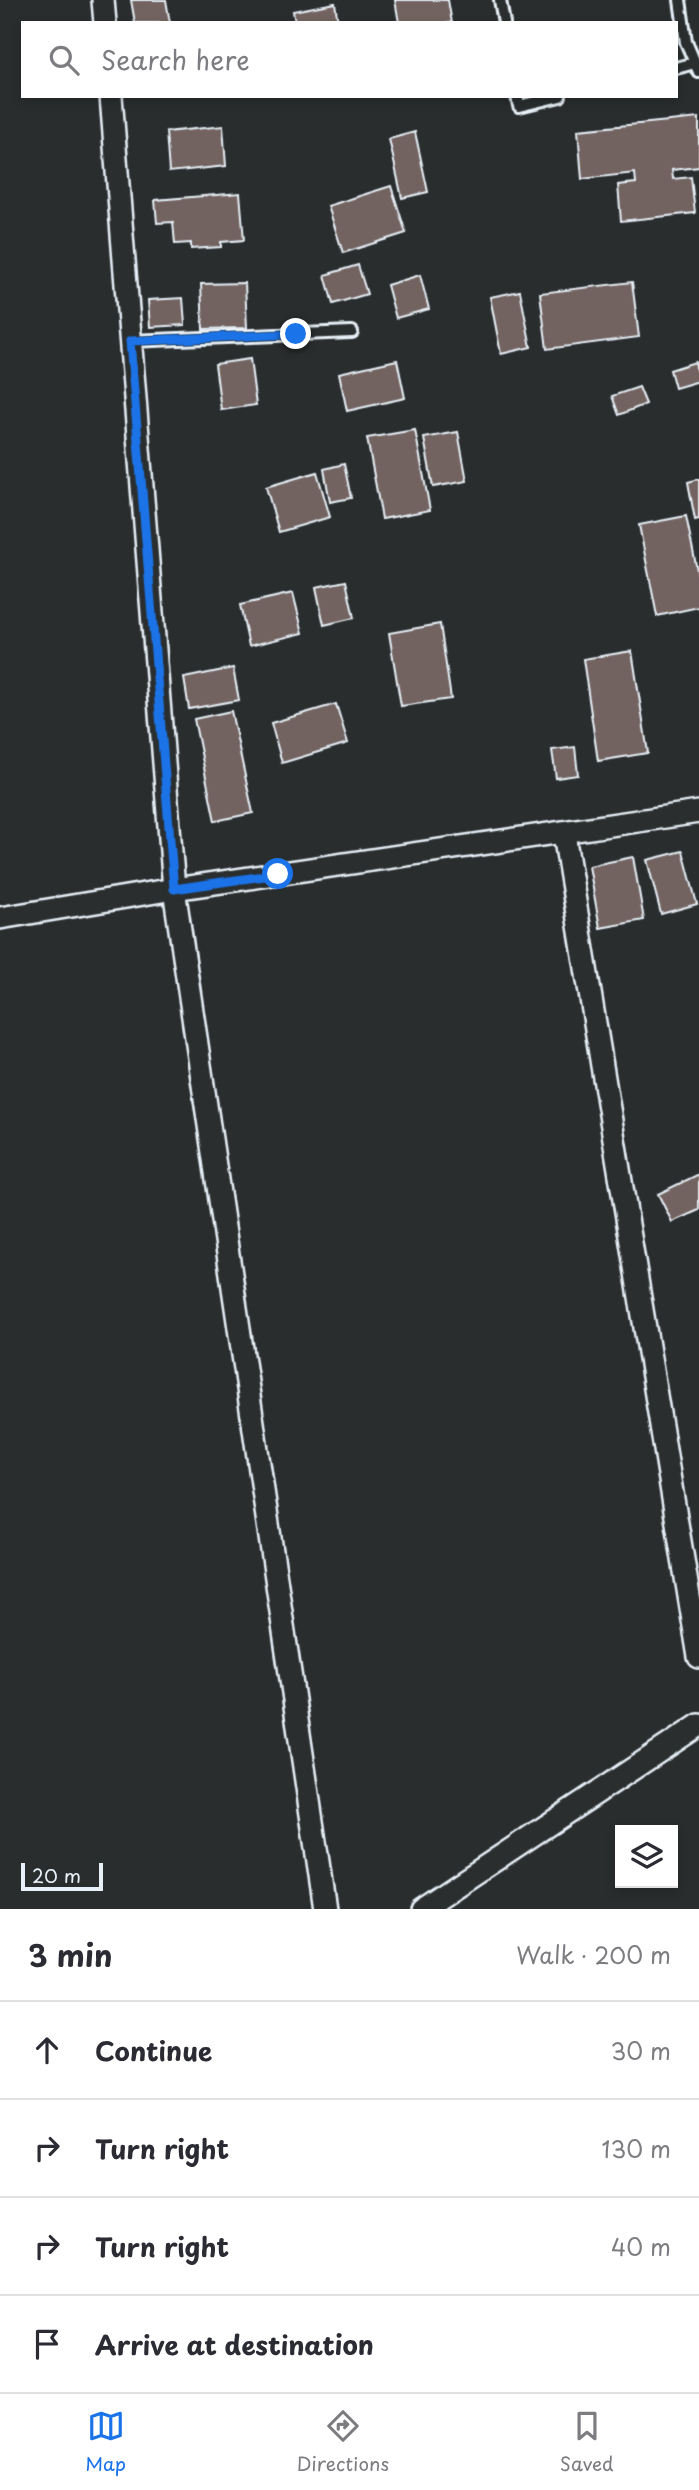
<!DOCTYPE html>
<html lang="en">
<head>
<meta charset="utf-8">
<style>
  body { margin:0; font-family:"Playpen Sans",sans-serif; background:#f7f7f7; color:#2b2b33 }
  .controls { position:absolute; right:21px; bottom:21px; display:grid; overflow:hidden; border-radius:0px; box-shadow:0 4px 10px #0003 }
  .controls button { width:63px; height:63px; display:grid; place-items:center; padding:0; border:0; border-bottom:2px solid #e1e1e2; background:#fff; color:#2b2b33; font:35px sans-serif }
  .scale { position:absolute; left:21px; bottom:18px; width:82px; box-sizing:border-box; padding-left:7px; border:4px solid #e8f1f8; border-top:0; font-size:19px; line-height:24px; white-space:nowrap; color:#e8f1f8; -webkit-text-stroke:5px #2a2d2e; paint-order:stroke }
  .stop { position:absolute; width:21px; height:21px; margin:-16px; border:5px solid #1a73e8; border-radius:50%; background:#fff }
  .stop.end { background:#1a73e8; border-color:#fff; box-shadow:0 2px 7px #0008 }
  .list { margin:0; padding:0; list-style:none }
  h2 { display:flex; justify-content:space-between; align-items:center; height:91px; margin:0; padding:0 28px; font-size:30px }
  h2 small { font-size:23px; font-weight:400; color:#7c7c81 }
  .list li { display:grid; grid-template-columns:46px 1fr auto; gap:21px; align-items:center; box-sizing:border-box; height:98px; padding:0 28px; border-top:2px solid #e1e1e2 }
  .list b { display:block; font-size:26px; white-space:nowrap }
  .list em { font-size:23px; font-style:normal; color:#7c7c81 }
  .icon { flex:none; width:38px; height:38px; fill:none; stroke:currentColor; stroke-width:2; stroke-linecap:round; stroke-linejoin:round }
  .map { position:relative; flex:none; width:699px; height:1909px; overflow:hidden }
  .search { position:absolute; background:#fff; box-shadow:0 4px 10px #0003; left:21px; right:21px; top:21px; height:77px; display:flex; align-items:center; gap:18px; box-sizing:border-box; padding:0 24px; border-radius:0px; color:#7c7c81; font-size:26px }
  .sheet { height:483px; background:#fff }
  nav { display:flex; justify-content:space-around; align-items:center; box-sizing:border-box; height:98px; border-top:2px solid #e1e1e2; background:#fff; font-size:19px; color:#7c7c81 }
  nav a { display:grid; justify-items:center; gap:4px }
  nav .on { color:#1a73e8 }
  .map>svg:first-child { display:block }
  .building { fill:#726360; stroke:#e8f1f8; stroke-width:2 }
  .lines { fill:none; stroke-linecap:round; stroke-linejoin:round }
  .service-casing { stroke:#e8f1f8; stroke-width:16 }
  .minor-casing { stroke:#e8f1f8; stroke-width:26 }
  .service { stroke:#2a2d2e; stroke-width:10 }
  .minor { stroke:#2a2d2e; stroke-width:21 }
  .route { stroke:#1a73e8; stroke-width:9 }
</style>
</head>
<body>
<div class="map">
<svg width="699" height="1909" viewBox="0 0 699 1909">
  <rect width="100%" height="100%" fill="#2a2d2e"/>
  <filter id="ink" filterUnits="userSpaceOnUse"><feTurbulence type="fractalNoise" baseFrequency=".0143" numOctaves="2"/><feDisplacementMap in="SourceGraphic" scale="14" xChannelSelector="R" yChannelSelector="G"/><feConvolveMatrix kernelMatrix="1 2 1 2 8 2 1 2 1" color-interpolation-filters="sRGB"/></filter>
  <g filter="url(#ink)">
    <g class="building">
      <polygon points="131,0 166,0 170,23 135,23"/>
      <polygon points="395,0 448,0 452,23 399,23"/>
      <polygon points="335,3 338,23 295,23 293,11"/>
      <polygon points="699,118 699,167 672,170 673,179 691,177 695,213 621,221 618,185 636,183 635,173 582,179 578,130"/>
      <polygon points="223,126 226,166 169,172 166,132"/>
      <polygon points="415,132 428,192 402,198 389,139"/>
      <polygon points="391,186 406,233 343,253 328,206"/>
      <polygon points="240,193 244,240 221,242 221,247 191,249 191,243 175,244 173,222 157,223 155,200"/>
      <polygon points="358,265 367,294 333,304 325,275"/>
      <polygon points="420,275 429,309 396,318 387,285"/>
      <polygon points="632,282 639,337 547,349 540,293"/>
      <polygon points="245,283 247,328 203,329 201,284"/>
      <polygon points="520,291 531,347 501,354 490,297"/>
      <polygon points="183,298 185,325 150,327 148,300"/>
      <polygon points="250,359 256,405 221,410 215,364"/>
      <polygon points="397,360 405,398 347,411 339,373"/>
      <polygon points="695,362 699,381 675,388 670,370"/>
      <polygon points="639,387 646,404 619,415 612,396"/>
      <polygon points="415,430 430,510 382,519 367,438"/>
      <polygon points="458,432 467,481 433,487 424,438"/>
      <polygon points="344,464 351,498 330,502 324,469"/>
      <polygon points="317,472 330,517 279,532 266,487"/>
      <polygon points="699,479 699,519 695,520 688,482"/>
      <polygon points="686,516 699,580 699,607 657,616 639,525"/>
      <polygon points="346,581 354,618 324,625 316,587"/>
      <polygon points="293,593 303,633 249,646 240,605"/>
      <polygon points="440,624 451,699 401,706 389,633"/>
      <polygon points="632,651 648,753 598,761 583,659"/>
      <polygon points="233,668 239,700 189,709 184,678"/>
      <polygon points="336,704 348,743 282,763 271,723"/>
      <polygon points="231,711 253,813 215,821 194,719"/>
      <polygon points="575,747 578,775 556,778 552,750"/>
      <polygon points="683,851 697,904 661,914 647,860"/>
      <polygon points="633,857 644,920 600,928 589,866"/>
      <polygon points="699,1174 699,1210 672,1222 658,1194"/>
    </g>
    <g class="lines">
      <g class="service-casing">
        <g id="service">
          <polyline points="500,0 504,23"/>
          <polyline points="680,0 686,42 699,72"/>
          <polyline points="676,68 695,63"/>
          <polyline points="517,96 519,106 560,96"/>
          <polyline points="130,341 352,332"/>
        </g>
      </g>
      <g class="minor-casing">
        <g id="minor">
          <polyline points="103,0 105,23"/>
          <polyline points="111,96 174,889 325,1909"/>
          <polyline points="564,834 699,1657"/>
          <polyline points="0,918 174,889 699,812"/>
          <polyline points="421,1909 699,1725"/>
        </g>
      </g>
      <use href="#service" class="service"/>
      <use href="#minor" class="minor"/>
    </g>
  </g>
  <g class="lines" filter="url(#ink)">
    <polyline class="route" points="278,874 174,889 130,341 296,334"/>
  </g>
</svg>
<div class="controls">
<button><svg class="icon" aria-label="layers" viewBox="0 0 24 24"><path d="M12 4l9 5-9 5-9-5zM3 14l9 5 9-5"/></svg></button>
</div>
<div class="scale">20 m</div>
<div class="stop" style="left:278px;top:874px"></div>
<div class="stop end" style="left:296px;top:334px"></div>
<div class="search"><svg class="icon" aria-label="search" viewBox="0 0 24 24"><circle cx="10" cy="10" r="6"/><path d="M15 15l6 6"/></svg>Search here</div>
</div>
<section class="sheet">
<h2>3 min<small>Walk · 200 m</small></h2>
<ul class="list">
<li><svg class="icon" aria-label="ahead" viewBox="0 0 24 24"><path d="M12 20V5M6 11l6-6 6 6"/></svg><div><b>Continue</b></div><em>30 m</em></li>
<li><svg class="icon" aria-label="right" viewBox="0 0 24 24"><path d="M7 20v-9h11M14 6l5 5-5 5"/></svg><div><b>Turn right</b></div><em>130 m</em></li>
<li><svg class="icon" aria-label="right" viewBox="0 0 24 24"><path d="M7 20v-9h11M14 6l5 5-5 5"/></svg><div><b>Turn right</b></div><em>40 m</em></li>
<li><svg class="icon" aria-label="arrive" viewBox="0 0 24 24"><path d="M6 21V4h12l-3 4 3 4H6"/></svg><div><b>Arrive at destination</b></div></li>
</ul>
</section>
<nav>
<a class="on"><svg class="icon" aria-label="map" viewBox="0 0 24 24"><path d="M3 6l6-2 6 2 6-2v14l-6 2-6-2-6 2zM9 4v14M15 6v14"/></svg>Map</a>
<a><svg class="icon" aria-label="directions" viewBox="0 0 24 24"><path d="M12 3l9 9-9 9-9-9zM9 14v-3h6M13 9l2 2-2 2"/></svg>Directions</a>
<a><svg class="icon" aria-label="saved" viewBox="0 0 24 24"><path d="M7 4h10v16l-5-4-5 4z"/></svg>Saved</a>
</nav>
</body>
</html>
